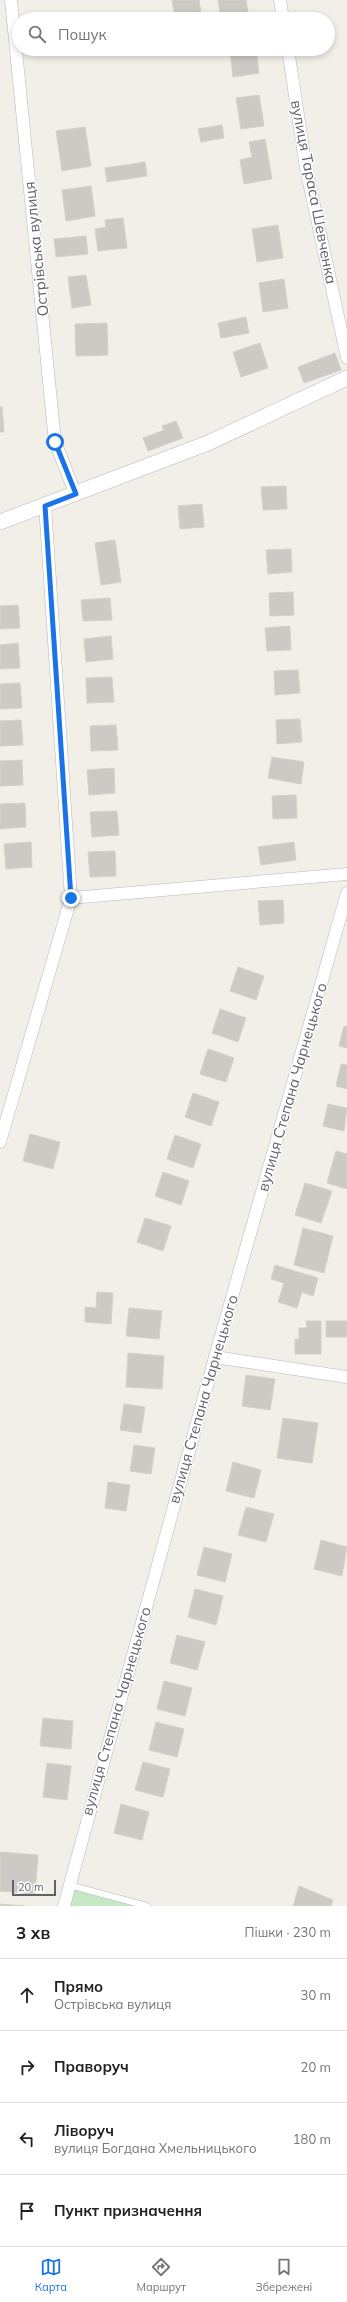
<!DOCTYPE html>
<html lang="uk">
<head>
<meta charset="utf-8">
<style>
  body { margin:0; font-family:Mulish,sans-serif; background:#f2f2f2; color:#202124 }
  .scale { position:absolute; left:12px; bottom:10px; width:44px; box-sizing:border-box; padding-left:4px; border:2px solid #5f6368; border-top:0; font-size:11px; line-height:14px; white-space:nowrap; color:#5f6368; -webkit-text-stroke:3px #fff; paint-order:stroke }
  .stop { position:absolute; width:12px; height:12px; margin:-9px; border:3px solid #1a73e8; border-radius:50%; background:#fff }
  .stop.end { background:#1a73e8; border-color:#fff; box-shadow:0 1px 4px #0008 }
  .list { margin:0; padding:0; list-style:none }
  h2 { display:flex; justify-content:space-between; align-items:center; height:52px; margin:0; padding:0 16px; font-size:17px }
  h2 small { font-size:13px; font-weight:400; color:#757577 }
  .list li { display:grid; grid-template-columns:26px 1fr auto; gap:12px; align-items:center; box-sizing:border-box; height:72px; padding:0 16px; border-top:1px solid #e0e0e0 }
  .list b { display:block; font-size:15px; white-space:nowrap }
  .list p { margin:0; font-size:13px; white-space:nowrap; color:#757577 }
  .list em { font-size:13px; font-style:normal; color:#757577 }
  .icon { flex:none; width:22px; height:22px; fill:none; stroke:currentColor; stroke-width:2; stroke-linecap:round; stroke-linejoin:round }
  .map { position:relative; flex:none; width:347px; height:1906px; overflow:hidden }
  .search { position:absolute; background:#fff; box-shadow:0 2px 6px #0003; left:12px; right:12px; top:12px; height:44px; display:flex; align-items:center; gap:10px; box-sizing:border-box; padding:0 14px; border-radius:22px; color:#757577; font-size:15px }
  .sheet { height:340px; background:#fff }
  nav { display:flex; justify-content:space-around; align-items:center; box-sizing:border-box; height:56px; border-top:1px solid #e0e0e0; background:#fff; font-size:11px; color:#757577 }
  nav a { display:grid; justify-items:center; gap:2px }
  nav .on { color:#1a73e8 }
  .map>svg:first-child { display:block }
  .green { fill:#c5e8c5 }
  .building { fill:#cccac5; stroke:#d6d1c6 }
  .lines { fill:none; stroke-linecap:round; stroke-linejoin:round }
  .service-casing { stroke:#b5b8bc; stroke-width:7 }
  .minor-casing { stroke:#b5b8bc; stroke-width:13 }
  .tertiary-casing { stroke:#b5b8bc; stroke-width:16 }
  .service { stroke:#fff; stroke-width:6 }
  .minor { stroke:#fff; stroke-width:12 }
  .tertiary { stroke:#fff; stroke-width:15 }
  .route { stroke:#1a73e8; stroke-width:5 }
  .labels { text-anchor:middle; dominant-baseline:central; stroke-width:3; stroke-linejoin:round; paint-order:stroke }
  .street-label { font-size:15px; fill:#5f6368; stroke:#fff }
</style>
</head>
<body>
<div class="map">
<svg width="347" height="1906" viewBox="0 0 347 1906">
  <rect width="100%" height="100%" fill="#f1efe8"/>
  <polygon class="green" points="68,1885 147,1906 64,1906"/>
  <g class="building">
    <polygon points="172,0 199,0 201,12 175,16"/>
    <polygon points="218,0 246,0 249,19 221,19"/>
    <polygon points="230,49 256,49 259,73 233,77"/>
    <polygon points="259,95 264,126 241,129 236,98"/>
    <polygon points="222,125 224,138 201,142 198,129"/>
    <polygon points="85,127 91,166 62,171 56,131"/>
    <polygon points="265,139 272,179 244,184 240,160 252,157 249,142"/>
    <polygon points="145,162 147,176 107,182 105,168"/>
    <polygon points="91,186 95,216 66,221 62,190"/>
    <polygon points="123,218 127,248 98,251 95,229 106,227 105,220"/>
    <polygon points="278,225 283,258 257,262 252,229"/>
    <polygon points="86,236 88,254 56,257 54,239"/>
    <polygon points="86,275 91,305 72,308 68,277"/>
    <polygon points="284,279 288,308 263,312 259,283"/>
    <polygon points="246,317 249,333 221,338 218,323"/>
    <polygon points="107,323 108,355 76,356 75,324"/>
    <polygon points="260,343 268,368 241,377 233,352"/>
    <polygon points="335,353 341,370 304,383 298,367"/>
    <polygon points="0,407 2,407 4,432 0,432"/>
    <polygon points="176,421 183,438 148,451 143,438 164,430 162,426"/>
    <polygon points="286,486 287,509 263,510 261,487"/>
    <polygon points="202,504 204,527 180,529 178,506"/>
    <polygon points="115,540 121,582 101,585 95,543"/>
    <polygon points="291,549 292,572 268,574 266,550"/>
    <polygon points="293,592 294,615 270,616 269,593"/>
    <polygon points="110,598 112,620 83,621 81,600"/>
    <polygon points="18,605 20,628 0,629 0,606"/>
    <polygon points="290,626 291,650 267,651 265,628"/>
    <polygon points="111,636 113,659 86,662 84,639"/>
    <polygon points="18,643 20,668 0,669 0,645"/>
    <polygon points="298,670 300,693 275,695 274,671"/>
    <polygon points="112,677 114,702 87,703 86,678"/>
    <polygon points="20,683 22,708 0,709 0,684"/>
    <polygon points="300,719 302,742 277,744 276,720"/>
    <polygon points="21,720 23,745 0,746 0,721"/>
    <polygon points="116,725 118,750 91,751 90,726"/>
    <polygon points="272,757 304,762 301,784 268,778"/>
    <polygon points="22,760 23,785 0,786 0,761"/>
    <polygon points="114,768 115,793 89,795 87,770"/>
    <polygon points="296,795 297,818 273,819 272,796"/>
    <polygon points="25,803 26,827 0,829 0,804"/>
    <polygon points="117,811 119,835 92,837 90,812"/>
    <polygon points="31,842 32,867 6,869 4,844"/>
    <polygon points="294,842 296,860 261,865 258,847"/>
    <polygon points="115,851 116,876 90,877 88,852"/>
    <polygon points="283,900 284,923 260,925 258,901"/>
    <polygon points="238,967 264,976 256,1000 230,991"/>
    <polygon points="220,1009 246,1018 238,1042 212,1033"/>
    <polygon points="344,1026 347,1027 347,1048 339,1046"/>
    <polygon points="208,1049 234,1058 226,1082 200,1074"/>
    <polygon points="341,1064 347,1065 347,1089 336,1086"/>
    <polygon points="193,1093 219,1102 211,1126 185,1117"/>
    <polygon points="328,1104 347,1108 344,1131 323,1126"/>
    <polygon points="30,1134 60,1142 53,1169 23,1161"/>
    <polygon points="175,1135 201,1144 193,1168 167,1159"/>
    <polygon points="336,1151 347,1154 347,1189 327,1183"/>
    <polygon points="163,1172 189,1181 181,1205 155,1196"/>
    <polygon points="305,1183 332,1191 321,1223 295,1215"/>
    <polygon points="145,1218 171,1226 163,1251 137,1242"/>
    <polygon points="303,1228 333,1236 324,1273 294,1265"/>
    <polygon points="275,1265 318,1278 313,1296 302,1292 297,1308 278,1302 284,1283 271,1279"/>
    <polygon points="97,1292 113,1293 111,1324 85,1322 85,1307 96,1308"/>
    <polygon points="129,1308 162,1311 159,1339 126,1336"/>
    <polygon points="306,1321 321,1321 321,1354 295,1354 295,1339 299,1339 299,1328 307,1328"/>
    <rect x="326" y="1321" width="21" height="16"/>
    <polygon points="128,1353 164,1356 162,1389 126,1387"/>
    <polygon points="246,1375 275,1379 270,1410 242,1406"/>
    <polygon points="124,1404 145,1407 141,1433 120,1430"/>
    <polygon points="283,1418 318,1423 312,1463 277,1458"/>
    <polygon points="134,1445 155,1448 151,1474 130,1471"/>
    <polygon points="233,1462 261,1470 254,1498 226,1491"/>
    <polygon points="108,1482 130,1485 126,1511 105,1508"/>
    <polygon points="246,1507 274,1514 266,1542 238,1535"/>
    <polygon points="321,1540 347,1547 342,1576 314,1569"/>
    <polygon points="204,1547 232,1554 225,1582 197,1575"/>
    <polygon points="195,1589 223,1596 216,1625 188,1617"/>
    <polygon points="177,1635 205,1642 197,1670 170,1663"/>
    <polygon points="164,1681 192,1688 185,1716 157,1709"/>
    <polygon points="43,1718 73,1721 71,1749 40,1746"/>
    <polygon points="156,1722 184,1729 177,1757 149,1750"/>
    <polygon points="143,1762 170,1769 163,1797 135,1790"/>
    <polygon points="47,1763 71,1766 67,1800 43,1797"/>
    <polygon points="121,1804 149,1812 142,1840 114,1833"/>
    <polygon points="0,1852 38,1855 35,1894 0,1891"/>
    <polygon points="299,1886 333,1900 331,1906 293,1906"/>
    <polygon points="0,1904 24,1906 0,1906"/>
  </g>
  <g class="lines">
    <g class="service-casing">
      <polyline id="service" points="69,1885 147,1906"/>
    </g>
    <g class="minor-casing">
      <g id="minor">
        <polyline points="11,0 55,442 76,495"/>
        <polyline points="280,0 283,19"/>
        <polyline points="288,49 306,168 347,358"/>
        <polyline points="71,898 347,874"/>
        <polyline points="0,1142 71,898 45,505"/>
        <polyline points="215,1357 347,1377"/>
        <polyline points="64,1906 215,1357 347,893"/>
      </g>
    </g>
    <g class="tertiary-casing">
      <polyline id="tertiary" points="0,522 208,443 347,378"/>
    </g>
    <use href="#service" class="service"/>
    <use href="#minor" class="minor"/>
    <use href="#tertiary" class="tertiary"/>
  </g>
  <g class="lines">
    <polyline class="route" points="55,442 76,494 45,506 71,898"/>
  </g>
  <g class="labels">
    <g class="street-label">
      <text transform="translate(314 192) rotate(79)">вулиця Тараса Шевченка</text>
      <text transform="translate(36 249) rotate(-96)">Острівська вулиця</text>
      <text transform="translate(292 1087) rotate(-74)">вулиця Степана Чарнецького</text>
      <text transform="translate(203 1399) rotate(-74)">вулиця Степана Чарнецького</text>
      <text transform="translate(116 1711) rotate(-74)">вулиця Степана Чарнецького</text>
    </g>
  </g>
</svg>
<div class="scale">20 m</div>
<div class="stop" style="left:55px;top:442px"></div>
<div class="stop end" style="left:71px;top:898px"></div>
<div class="search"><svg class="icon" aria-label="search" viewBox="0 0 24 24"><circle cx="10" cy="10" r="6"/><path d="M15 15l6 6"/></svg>Пошук</div>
</div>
<section class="sheet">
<h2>3 хв<small>Пішки · 230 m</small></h2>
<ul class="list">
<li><svg class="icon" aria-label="ahead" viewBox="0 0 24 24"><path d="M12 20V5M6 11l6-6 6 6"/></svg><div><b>Прямо</b><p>Острівська вулиця</p></div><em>30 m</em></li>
<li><svg class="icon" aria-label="right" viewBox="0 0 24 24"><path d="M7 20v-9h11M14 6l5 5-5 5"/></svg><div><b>Праворуч</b></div><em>20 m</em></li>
<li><svg class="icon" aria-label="left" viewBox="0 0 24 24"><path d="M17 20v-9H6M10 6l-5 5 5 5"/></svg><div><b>Ліворуч</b><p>вулиця Богдана Хмельницького</p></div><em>180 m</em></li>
<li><svg class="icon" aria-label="arrive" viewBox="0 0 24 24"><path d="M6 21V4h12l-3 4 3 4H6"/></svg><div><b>Пункт призначення</b></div></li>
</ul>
</section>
<nav>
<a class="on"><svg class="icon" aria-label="map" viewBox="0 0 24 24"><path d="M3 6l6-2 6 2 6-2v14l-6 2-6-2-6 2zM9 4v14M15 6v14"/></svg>Карта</a>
<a><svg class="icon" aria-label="directions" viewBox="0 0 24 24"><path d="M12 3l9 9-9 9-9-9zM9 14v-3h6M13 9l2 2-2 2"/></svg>Маршрут</a>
<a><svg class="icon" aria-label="saved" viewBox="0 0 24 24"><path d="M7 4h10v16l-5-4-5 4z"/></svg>Збережені</a>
</nav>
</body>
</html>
